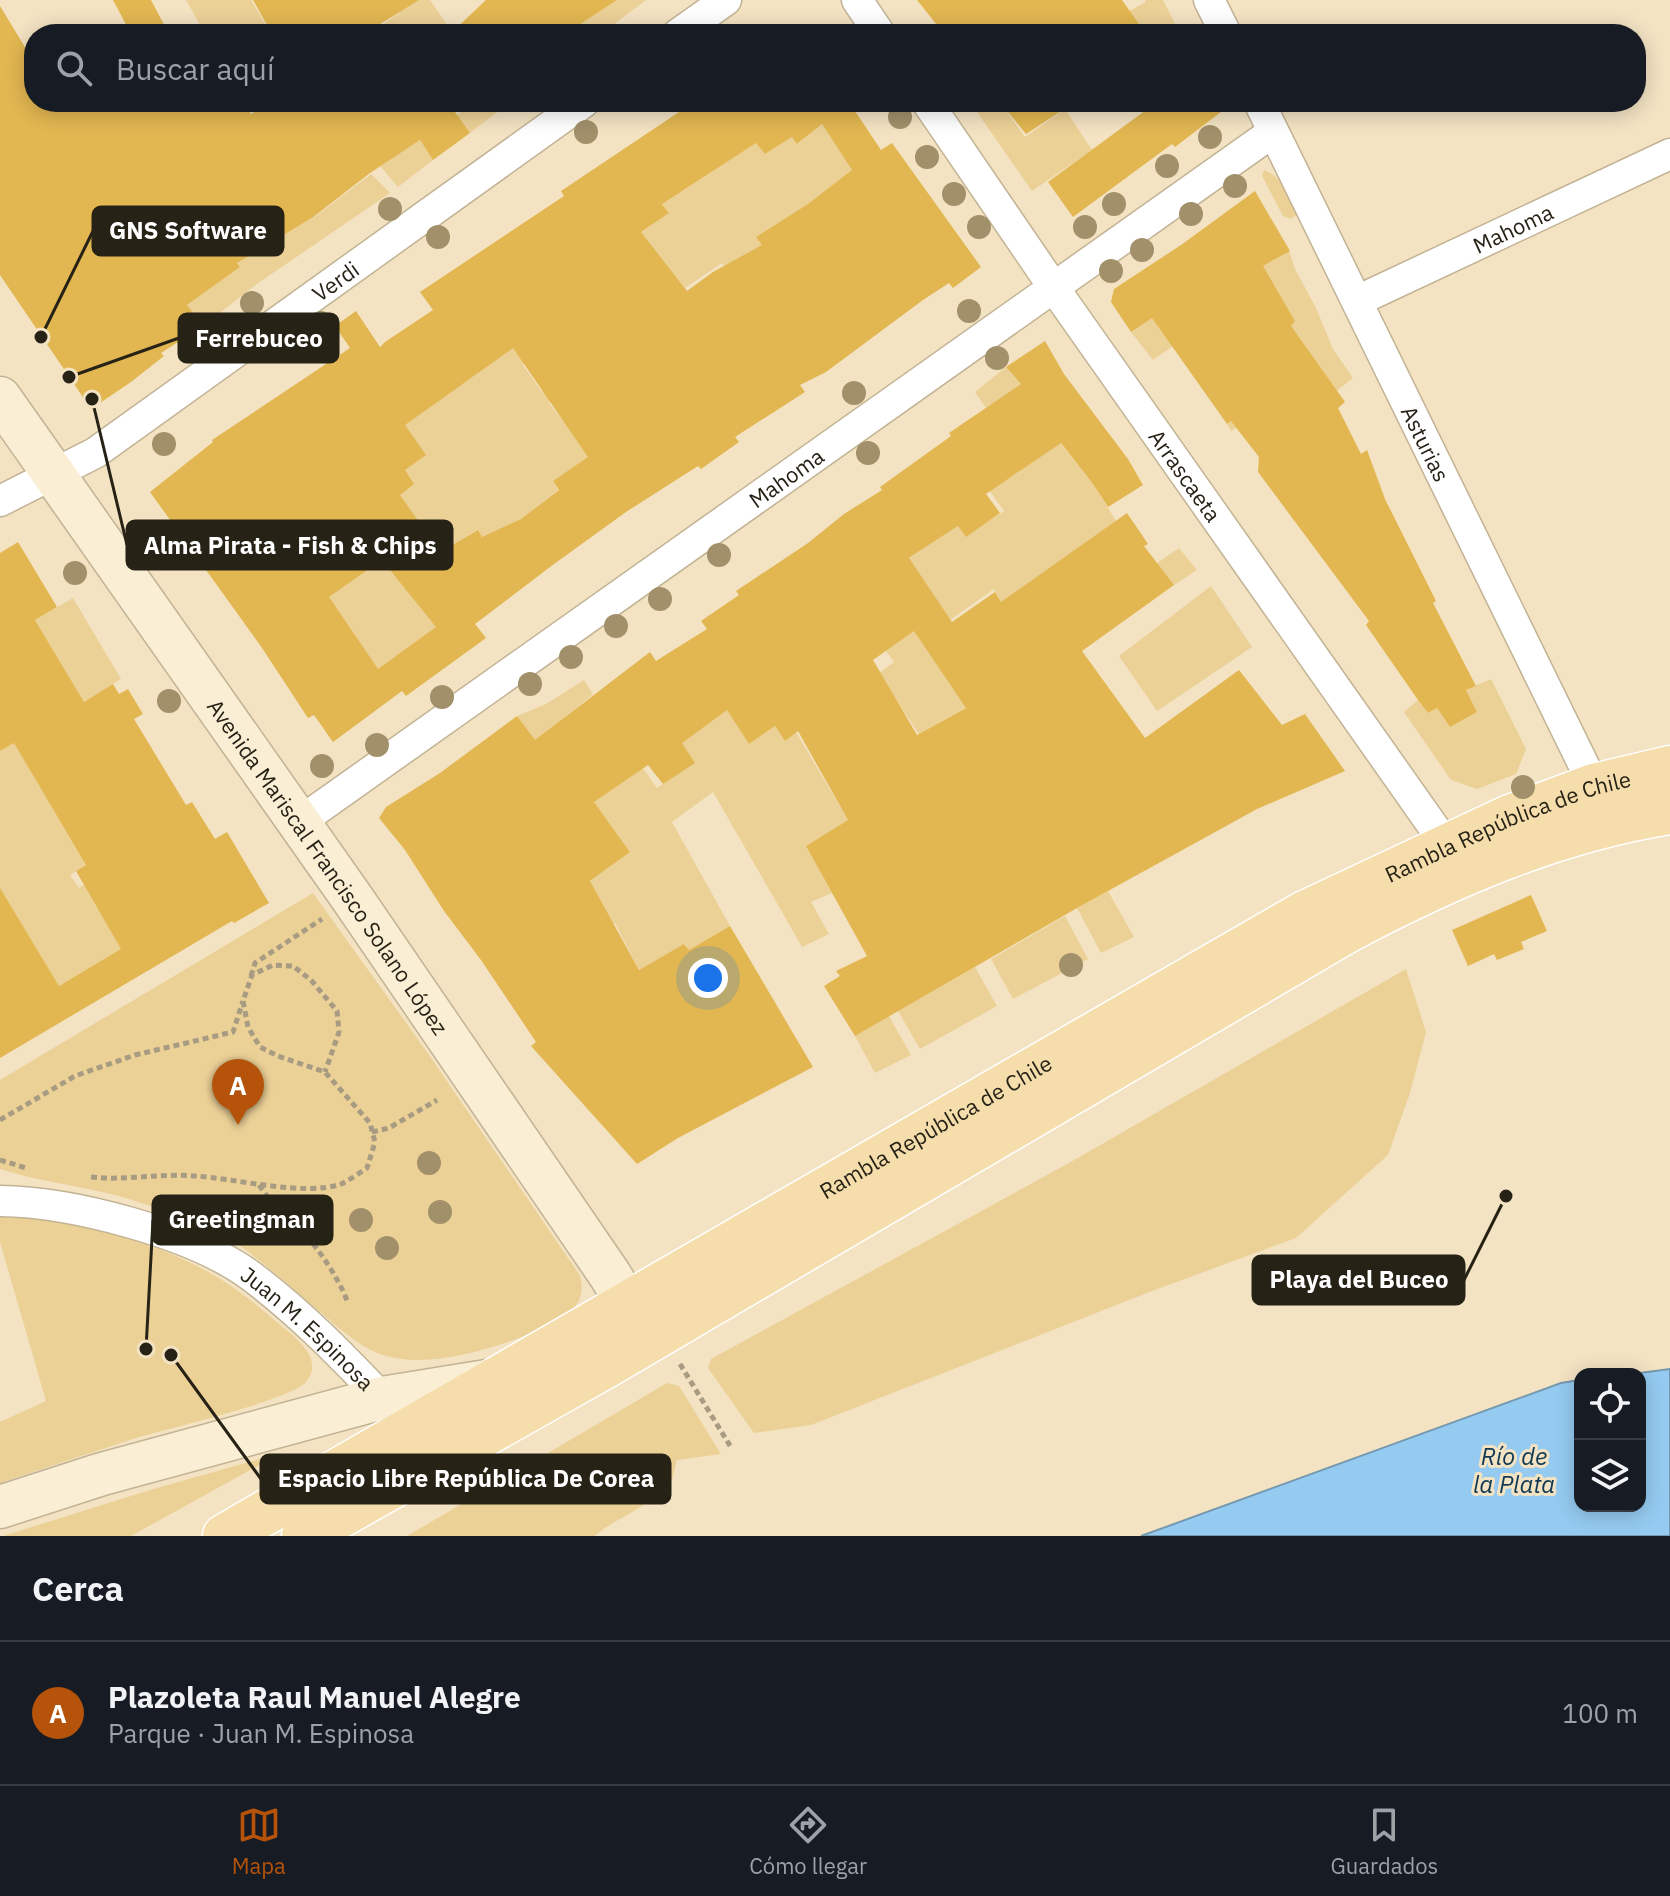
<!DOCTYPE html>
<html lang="es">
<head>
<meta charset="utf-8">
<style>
  body { margin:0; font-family:"IBM Plex Sans",sans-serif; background:#20242c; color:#f1f3f6 }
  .controls { position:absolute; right:24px; bottom:24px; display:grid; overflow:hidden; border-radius:16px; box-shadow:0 4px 20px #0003 }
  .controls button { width:72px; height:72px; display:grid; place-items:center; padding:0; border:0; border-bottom:2px solid #363941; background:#171b24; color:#f1f3f6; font:40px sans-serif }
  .you { position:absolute; left:708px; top:978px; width:28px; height:28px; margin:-20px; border:6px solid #fff; border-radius:50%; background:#1a73e8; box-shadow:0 0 0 12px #1a73e833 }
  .badge { display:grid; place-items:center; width:52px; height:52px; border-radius:50%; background:#b45309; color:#fff; font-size:26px; font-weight:700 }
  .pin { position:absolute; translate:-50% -66px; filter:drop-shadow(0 2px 4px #0008) }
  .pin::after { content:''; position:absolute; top:42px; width:28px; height:24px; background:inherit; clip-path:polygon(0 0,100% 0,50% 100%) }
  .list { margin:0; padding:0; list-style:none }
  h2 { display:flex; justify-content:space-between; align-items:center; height:104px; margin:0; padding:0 32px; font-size:34px }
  h2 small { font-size:26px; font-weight:400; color:#9ea1a6 }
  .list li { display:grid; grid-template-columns:52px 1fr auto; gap:24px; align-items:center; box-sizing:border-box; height:144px; padding:0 32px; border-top:2px solid #363941 }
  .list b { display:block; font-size:30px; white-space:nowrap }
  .list p { margin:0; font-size:26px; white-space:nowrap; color:#9ea1a6 }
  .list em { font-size:26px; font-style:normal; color:#9ea1a6 }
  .icon { flex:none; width:44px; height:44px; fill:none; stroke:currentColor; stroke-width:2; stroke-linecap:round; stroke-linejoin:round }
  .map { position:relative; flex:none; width:1670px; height:1536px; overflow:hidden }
  .search { position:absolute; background:#171b24; box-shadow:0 4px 20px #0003; left:24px; right:24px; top:24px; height:88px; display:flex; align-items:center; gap:20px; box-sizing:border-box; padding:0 28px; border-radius:32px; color:#9ea1a6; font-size:30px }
  .sheet { height:248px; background:#171b24 }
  nav { display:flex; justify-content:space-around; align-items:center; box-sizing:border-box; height:112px; border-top:2px solid #363941; background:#171b24; font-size:22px; color:#9ea1a6 }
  nav a { display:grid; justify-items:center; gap:4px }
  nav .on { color:#b45309 }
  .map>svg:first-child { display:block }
  .green { fill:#ecd197; fill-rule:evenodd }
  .water { fill:#95cbf1; stroke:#7498af; stroke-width:2 }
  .building { fill:#e2b751; fill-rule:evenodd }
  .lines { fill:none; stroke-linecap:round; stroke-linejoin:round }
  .street-casing { stroke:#c2b394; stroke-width:33 }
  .secondary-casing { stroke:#c2b394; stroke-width:45 }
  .primary-casing { stroke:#fff; stroke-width:47 }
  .path { stroke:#a79b82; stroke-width:5; stroke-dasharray:6 4; stroke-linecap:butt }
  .street { stroke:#fff; stroke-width:30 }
  .secondary { stroke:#faeed5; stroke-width:42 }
  .primary { stroke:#f5deac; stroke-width:44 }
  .tree { fill:#a1906a }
  .labels { text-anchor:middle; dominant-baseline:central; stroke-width:6; stroke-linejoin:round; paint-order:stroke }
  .street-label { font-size:22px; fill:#272216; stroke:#f3e3c3 }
  .water-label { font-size:24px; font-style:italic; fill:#103a53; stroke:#f3e3c3 }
  .leader { fill:none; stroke:#272216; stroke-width:3 }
  .callout-dot { fill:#272216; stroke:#f3e3c3; stroke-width:3 }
  .callout { fill:#272216; stroke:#272216; stroke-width:3 }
  .callout-label { font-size:24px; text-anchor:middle; font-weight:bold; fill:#fff }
</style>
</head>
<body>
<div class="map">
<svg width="1670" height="1536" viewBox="0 0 1670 1536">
  <rect width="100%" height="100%" fill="#f3e3c3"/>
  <g class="green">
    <polygon points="186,0 251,0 271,34 205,34"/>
    <polygon points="394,0 430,0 452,32 450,34 370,34 400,12"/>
    <polygon points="617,0 646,0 601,34 564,34"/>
    <polygon points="1145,0 1163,0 1180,34 1146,34 1129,11 1146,2"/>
    <polygon points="475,102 510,102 470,133 457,115"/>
    <polygon points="970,102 1000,102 1025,137 1065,109 1092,150 1032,191"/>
    <path d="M817,117L846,160L856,154L863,163L848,175L869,211L878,206L905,241L892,251L903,266L891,275L870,246L877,258L867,265L873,272L848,292L843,284L835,291L819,269L792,287L796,294L778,307L743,257L725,267L722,263L685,288L705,316L742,293L778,345L752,361L744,350L757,340L740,312L715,328L704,317L668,340L637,296L654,286L665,302L685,288L663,261L658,264L649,249L642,251L633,238L669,213L656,195L665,189L654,171L662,165L681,192L756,142L765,154L792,137L798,144L817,128L810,119ZM828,189L848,217L814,240L810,236L773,260L757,237L795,214Z"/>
    <polygon points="420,140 433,160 398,187 380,166"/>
    <path d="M1264,170C1283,176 1289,199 1297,215L1291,219L1283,216L1262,176Z"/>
    <polygon points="371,174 390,193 254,286 203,326 187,305 240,267 235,259 275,240 313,218"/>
    <polygon points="1288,247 1295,269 1316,308 1333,349 1353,378 1333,394 1278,400 1231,431 1227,424 1270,391 1291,326 1295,321 1274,285 1238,280 1285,254"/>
    <polygon points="1154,316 1173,346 1153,360 1131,332"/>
    <polygon points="522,326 530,357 523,365 542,392 579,364 587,378 549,403 564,422 577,414 599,425 588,458 553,481 558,490 521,519 482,537 477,530 440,552 399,495 344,463 477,374 457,346"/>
    <polygon points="1006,367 1021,384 986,408 975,392"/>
    <path d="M1050,430L1093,484L1116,521L1019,637L994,589L950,620L920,575L898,590L986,704L963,709L919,734L896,700L877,710L860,687L894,662L829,573L892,570L958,526L966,536L1004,511L984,483C1020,485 1032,457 1050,430Z"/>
    <polygon points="405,544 455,614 345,693 329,597"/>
    <polygon points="1179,548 1197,570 1174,585 1157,563"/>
    <polygon points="1211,586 1252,647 1157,711 1119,656"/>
    <polygon points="73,598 121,679 84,702 35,620"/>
    <polygon points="1491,679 1526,749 1516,774 1477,789 1451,780 1404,712 1418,700 1428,713 1437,708 1450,727 1477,712 1466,690"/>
    <polygon points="584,680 593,694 560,721 544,754 517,716 546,704"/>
    <polygon points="718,695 749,744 775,726 785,741 796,732 848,820 806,846 832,893 811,902 829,934 802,947 713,792 672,822 730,926 689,950 685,944 639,970 615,923 603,931 581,888 630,852 605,817 563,794 607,793 643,768 657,788 694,763 682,743"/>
    <polygon points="63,713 38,784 88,863 70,875 79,888 84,885 97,908 164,924 59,986 0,889 0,751"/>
    <polygon points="1108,891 1134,937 1101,953 1077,908"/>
    <path d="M313,893L427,1052L579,1274C588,1296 574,1313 556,1322C511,1344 435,1370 386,1356C364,1350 342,1331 325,1316C288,1286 253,1250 210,1227C199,1222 187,1219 176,1215C153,1207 130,1198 106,1193C70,1184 36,1181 0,1169V1080Z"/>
    <polygon points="1065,916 1088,959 1013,999 991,959"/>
    <polygon points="975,967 997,1006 920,1049 898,1011"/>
    <polygon points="1406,969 1426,1032 1410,1093 1388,1155 1296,1238 1152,1291 811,1425 754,1433 708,1368 711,1359 1069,1163"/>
    <polygon points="889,1016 911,1055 875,1073 855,1036"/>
    <path d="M0,1217C78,1218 178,1246 241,1293C256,1304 270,1316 284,1328C299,1340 324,1361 306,1382C293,1399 167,1429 139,1437C92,1452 46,1468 0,1483V1422L46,1401L0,1242Z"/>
    <path d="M667,1383L679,1386L721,1454L677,1460L672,1480C660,1487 658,1492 648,1501C634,1514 611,1521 595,1536H407Z"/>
    <polygon points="281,1453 131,1536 3,1536 150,1490"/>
  </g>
  <polygon class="water" points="1670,1369 1670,1536 1141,1536 1561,1383 1580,1380 1580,1506 1640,1506 1640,1374 1632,1374"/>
  <g class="building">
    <polygon points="113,0 151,0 169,34 131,34"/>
    <polygon points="253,0 419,0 364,34 272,34"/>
    <polygon points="486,0 617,0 565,34 450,34"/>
    <polygon points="917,0 1122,0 1146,34 944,34"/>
    <polygon points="0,6 34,62 34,102 244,102 251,114 270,102 448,102 470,133 433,160 420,140 370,173 312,218 237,263 240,267 187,305 203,326 161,353 164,356 131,382 91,409 0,275"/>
    <path d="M694,102H849L881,150L892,143L981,267L953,288L949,283L923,300L826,372L800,385L805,392L735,437L739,442L701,469L698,466L626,512L554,564L475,624L486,638L406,696L402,691L333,742L314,715L308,718L260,645L150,492L213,442L212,440L350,348L335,326L356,311L380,347L385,342L433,310L420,292L564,196L561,191ZM822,124L852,170L808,204L756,237L762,245L713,272L687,291L641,232L669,213L662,204L756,143L765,154L792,137L797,144ZM513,348L588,457L553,481L559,490L521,519L482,537L478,530L440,552L400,495L414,484L405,470L426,455L405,425ZM382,560L436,627L378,669L329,597Z"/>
    <polygon points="1000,102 1075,102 1026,134"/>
    <polygon points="1157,102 1234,102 1175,147 1172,144 1073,217 1048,182"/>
    <polygon points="1255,191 1290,251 1263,266 1295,321 1291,326 1345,402 1338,408 1361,454 1367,450 1385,499 1436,601 1433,603 1476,686 1466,690 1477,712 1450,727 1437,708 1428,713 1418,700 1366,625 1369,621 1258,472 1259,457 1231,421 1227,424 1152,318 1131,332 1111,302 1114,289 1181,245"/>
    <path d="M1045,341L1064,374L1128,459L1143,485L1108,507L1093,484L1061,443L986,494L1000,513L966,537L958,526L909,558L952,622L995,592L1001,602L1127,513L1148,544L1144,546L1174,585L1082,651L1145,738L1239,670L1282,725L1305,714L1345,771L1257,809L1077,908L855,1036L824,986L840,976L836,971L867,956L806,846L848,820L798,731L785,741L775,726L749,744L727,710L682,743L695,763L663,784L648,765L594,802L630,852L590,881L639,970L684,944L689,950L730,926L813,1067L678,1138L637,1164L531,1046L536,1042L481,960L444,911L405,850L379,818L386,807L440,773L517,716L535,740L650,652L656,661L707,629L701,621L739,595L736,591L808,543L844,514L882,490L880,487L951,436L949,433L1021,384L1006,367ZM914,631L966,708L917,735L873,660Z"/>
    <polygon points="18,542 57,607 35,620 84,702 113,684 119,694 128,689 143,714 134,719 186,805 192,802 215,839 227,832 269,903 234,923 232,921 0,1058 0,888 59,986 121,949 76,871 86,865 14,743 0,751 0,553"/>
    <polygon points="1531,895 1547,931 1521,942 1524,949 1497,960 1494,954 1468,966 1452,930"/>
  </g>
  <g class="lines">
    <g class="street-casing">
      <g id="street">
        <polyline points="857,0 880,34"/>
        <polyline points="1209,0 1226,34"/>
        <polyline points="678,34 726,0"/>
        <path id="s1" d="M927,102L1054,288L1447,846"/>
        <path id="s2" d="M1259,102L1594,786"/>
        <path id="s3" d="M1357,301L1670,154"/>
        <path id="s4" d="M0,501L95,453L584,102"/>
        <path id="s5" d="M298,823L1273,132"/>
        <path id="s6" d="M0,1201C72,1202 193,1233 251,1276C299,1312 341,1355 382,1398"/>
      </g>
    </g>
    <g class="secondary-casing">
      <g id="secondary">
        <path id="s7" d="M0,398L352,898L610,1275L646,1334"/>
        <polyline points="0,1507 102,1474 382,1398 493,1380"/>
      </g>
    </g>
    <g class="primary-casing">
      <g id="primary">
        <path id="s8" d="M225,1536L1303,914L1510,817L1594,786L1670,768"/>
        <path d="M304,1536L607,1365L1348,930C1450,876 1556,830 1670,812"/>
      </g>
    </g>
    <g class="path">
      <polyline points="251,976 255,963 322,919"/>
      <polyline points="0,1120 75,1076 135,1055 233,1032 243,1001"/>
      <polyline points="372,1132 389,1128 437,1100"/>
      <polyline points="0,1160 26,1168"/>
      <path d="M91,1177C125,1181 160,1173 195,1176C234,1178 304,1197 341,1184C350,1180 359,1173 367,1168L375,1142L370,1123L325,1072L278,1056L260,1047L248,1027L243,1001L252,975L273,965L293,966L311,980L337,1011L339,1032L325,1072"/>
      <path d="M259,1185C268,1199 278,1207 290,1218C313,1240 337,1274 348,1303"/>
      <polyline points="680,1364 732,1449"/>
    </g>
    <use href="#street" class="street"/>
    <use href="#secondary" class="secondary"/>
    <use href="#primary" class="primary"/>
  </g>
  <g class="tree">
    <circle cx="900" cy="117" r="12"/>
    <circle cx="586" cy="132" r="12"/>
    <circle cx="1210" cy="137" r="12"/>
    <circle cx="927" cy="157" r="12"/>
    <circle cx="1167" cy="166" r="12"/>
    <circle cx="1235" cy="186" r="12"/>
    <circle cx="954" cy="194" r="12"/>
    <circle cx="1114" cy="204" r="12"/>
    <circle cx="390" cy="209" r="12"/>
    <circle cx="1191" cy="214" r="12"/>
    <circle cx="979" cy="227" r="12"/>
    <circle cx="1085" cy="227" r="12"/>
    <circle cx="438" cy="237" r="12"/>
    <circle cx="1142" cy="250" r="12"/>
    <circle cx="1111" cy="271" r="12"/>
    <circle cx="252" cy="303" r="12"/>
    <circle cx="969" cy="311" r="12"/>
    <circle cx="321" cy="323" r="12"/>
    <circle cx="997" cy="358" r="12"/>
    <circle cx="854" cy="393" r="12"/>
    <circle cx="164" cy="444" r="12"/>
    <circle cx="868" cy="453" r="12"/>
    <circle cx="719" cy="555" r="12"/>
    <circle cx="75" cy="573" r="12"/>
    <circle cx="660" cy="599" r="12"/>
    <circle cx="616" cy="626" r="12"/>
    <circle cx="571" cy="657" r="12"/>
    <circle cx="530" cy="684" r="12"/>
    <circle cx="442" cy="697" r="12"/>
    <circle cx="169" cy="701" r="12"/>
    <circle cx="377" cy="745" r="12"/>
    <circle cx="322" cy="766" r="12"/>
    <circle cx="1523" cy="787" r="12"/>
    <circle cx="1071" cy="965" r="12"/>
    <circle cx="429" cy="1163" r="12"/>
    <circle cx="440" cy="1212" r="12"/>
    <circle cx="361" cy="1220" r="12"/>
    <circle cx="387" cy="1248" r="12"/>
  </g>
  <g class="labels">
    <g class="street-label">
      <text stroke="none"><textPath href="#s3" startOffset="172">Mahoma</textPath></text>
      <text stroke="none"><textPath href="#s4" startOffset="402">Verdi</textPath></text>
      <text stroke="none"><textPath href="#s2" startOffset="380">Asturias</textPath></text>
      <text stroke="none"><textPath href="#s1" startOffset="454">Arrascaeta</textPath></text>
      <text stroke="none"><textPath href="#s5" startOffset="598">Mahoma</textPath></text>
      <text stroke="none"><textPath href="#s8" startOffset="1468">Rambla República de Chile</textPath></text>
      <text stroke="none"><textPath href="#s7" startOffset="572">Avenida Mariscal Francisco Solano López</textPath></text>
      <text stroke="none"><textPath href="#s8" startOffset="820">Rambla República de Chile</textPath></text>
      <text stroke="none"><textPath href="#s6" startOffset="342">Juan M. Espinosa</textPath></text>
    </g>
    <g class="water-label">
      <text x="1514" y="1456">Río de<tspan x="1514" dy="28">la Plata</tspan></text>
    </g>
  </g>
  <path class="leader" d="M41 337L93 231M69 377L179 338M92 399L127 545M146 1349L153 1220M1506 1196L1464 1280M171 1355L261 1479"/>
  <g class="callout-dot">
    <circle cx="41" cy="337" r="8"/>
    <circle cx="69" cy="377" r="8"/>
    <circle cx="92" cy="399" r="8"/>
    <circle cx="146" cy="1349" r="8"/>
    <circle cx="1506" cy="1196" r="8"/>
    <circle cx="171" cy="1355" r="8"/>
  </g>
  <g class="callout">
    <rect x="93" y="207" width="190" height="48" rx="8"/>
    <rect x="179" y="314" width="159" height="48" rx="8"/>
    <rect x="127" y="521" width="325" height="48" rx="8"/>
    <rect x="153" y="1196" width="179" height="48" rx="8"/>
    <rect x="1253" y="1256" width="211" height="48" rx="8"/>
    <rect x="261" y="1455" width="409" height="48" rx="8"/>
  </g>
  <g class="callout-label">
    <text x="188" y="239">GNS Software</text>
    <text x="259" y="347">Ferrebuceo</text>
    <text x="290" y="554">Alma Pirata - Fish &amp; Chips</text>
    <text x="242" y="1228">Greetingman</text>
    <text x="1359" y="1288">Playa del Buceo</text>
    <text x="466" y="1487">Espacio Libre República De Corea</text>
  </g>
</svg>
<div class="controls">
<button><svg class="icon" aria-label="locate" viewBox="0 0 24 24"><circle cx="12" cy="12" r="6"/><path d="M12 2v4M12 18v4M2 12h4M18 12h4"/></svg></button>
<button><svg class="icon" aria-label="layers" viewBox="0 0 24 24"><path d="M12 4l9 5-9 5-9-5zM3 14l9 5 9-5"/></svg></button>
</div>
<div class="you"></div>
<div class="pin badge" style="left:238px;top:1125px">A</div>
<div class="search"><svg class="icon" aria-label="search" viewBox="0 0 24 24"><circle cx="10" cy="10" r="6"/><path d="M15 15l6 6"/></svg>Buscar aquí</div>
</div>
<section class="sheet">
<h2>Cerca<small></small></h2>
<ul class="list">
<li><span class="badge">A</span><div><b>Plazoleta Raul Manuel Alegre</b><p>Parque · Juan M. Espinosa</p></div><em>100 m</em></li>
</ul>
</section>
<nav>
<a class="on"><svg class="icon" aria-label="map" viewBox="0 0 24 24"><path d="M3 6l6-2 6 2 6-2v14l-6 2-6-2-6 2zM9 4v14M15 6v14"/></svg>Mapa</a>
<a><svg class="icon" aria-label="directions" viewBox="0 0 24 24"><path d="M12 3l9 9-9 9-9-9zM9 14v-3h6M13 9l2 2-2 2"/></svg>Cómo llegar</a>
<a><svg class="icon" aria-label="saved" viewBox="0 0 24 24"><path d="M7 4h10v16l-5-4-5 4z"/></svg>Guardados</a>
</nav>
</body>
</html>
